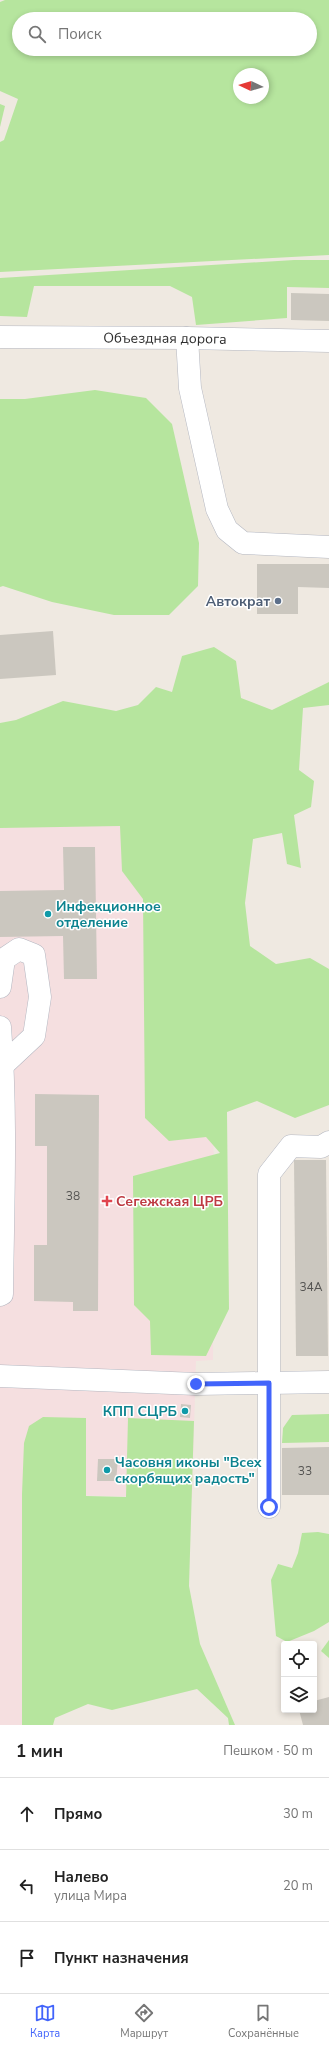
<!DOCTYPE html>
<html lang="ru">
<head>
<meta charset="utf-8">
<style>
  body { margin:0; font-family:"Nunito Sans",sans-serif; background:#f6f6f6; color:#222 }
  .controls { position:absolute; right:12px; bottom:12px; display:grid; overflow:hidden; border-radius:4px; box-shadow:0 2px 6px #0003 }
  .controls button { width:36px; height:36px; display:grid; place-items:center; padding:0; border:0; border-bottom:1px solid #e0e0e0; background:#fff; color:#222; font:20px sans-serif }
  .compass { position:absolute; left:233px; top:68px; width:36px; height:36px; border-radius:50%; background:#fff; box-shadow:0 2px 6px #0003; rotate:274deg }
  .stop { position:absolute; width:12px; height:12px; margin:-9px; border:3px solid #4264fb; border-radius:50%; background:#fff }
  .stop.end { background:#4264fb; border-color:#fff; box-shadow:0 1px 4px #0008 }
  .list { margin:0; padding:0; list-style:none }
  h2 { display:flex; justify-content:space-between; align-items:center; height:52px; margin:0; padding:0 16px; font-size:17px }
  h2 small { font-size:13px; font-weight:400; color:#767676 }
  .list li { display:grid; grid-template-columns:26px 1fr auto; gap:12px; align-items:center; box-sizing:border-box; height:72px; padding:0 16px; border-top:1px solid #e0e0e0 }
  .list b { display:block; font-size:15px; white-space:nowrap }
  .list p { margin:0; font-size:13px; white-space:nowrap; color:#767676 }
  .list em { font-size:13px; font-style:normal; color:#767676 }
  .icon { flex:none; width:22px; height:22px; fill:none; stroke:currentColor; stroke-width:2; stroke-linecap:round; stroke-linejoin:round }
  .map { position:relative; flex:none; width:329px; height:1725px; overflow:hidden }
  .search { position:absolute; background:#fff; box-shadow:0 2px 6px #0003; left:12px; right:12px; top:12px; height:44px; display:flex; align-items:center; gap:10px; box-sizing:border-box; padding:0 14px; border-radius:22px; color:#767676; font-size:15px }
  .sheet { height:268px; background:#fff }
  nav { display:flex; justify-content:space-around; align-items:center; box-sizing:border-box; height:56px; border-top:1px solid #e0e0e0; background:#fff; font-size:11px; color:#767676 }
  nav a { display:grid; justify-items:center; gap:2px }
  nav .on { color:#4264fb }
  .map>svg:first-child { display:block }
  .medical { fill:#f5dfe0 }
  .green { fill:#b6e59e; fill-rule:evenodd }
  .building { fill:#cbc7bf }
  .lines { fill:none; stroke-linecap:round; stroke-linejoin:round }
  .minor-casing { stroke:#b4b7c1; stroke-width:23 }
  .minor { stroke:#fff; stroke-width:22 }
  .route { stroke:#4264fb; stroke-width:5 }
  .service-dot { fill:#5c6f8a; stroke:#fff; stroke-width:1.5 }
  .culture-dot { fill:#0f9aa8; stroke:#fff; stroke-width:1.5 }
  .health-dot { fill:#e0444e; stroke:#fff; stroke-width:1.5 }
  .labels { text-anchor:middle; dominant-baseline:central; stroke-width:3; stroke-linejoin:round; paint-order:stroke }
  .number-label { font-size:12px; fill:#555452 }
  .street-label { font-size:14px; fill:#2e2e2e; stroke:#fff }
  .service-label { font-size:14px; font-weight:bold; fill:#4e5e75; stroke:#fff; text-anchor:end }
  .culture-label { font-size:14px; font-weight:bold; fill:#0d838f; stroke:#fff; text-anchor:start }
  .health-label { font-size:14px; font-weight:bold; fill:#be3a42; stroke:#fff; text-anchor:start }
</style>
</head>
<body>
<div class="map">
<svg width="329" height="1725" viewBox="0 0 329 1725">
  <rect width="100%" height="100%" fill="#efe9e1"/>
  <polygon class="medical" points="168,785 214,1042 213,1360 196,1361 192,1498 22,1494 22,1725 0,1725 0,790"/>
  <g class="green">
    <path d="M5,0H329V255L0,272V142L4,140L18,99L0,91V2ZM19,19H310V49H19ZM239,74H263V98H239Z"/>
    <polygon points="0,104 5,106 0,127"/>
    <polygon points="294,260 329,260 329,288 287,287 287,318 196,325 192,297 170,286 34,286 27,317 0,316 0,278"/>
    <polygon points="95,390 146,398 172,424 199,543 198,586 169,615 114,615 52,602 3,586 0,587 0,399 25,399"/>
    <polygon points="214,647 236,661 241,698 272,710 329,682 329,705 303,708 299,770 314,781 311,807 294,815 301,868 287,864 282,833 253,839 245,903 250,946 276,964 310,958 329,969 329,1105 295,1118 257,1101 227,1112 229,1309 206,1356 151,1355 150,1321 134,1305 133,1176 220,1153 206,1137 169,1141 145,1118 143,899 122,871 120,826 0,828 0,723 16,720 63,701 116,711 138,705 156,687 172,692 182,656"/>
    <polygon points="329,1414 329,1442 282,1443 283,1428 292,1415"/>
    <polygon points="43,1417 86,1418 86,1496 126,1497 128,1418 194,1421 189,1586 200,1644 235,1725 229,1725 228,1718 197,1689 112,1710 88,1704 55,1718 53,1725 22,1725 22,1494 24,1443 29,1426"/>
    <polygon points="318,1532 329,1534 329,1622 314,1631 287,1642 276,1636 271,1580 278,1564 292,1568 298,1553 302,1533"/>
    <polygon points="329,1640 329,1658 321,1651"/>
  </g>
  <g class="building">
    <polygon points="291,293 329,294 329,321 291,320"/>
    <polygon points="257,564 329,564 329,588 298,587 298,614 257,614"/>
    <polygon points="53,631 56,675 0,679 0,635"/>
    <polygon points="63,847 95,847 97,979 64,979 63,936 0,937 0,891 64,890"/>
    <polygon points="35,1094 99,1095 98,1311 73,1311 73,1302 34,1301 34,1245 47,1245 47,1146 35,1146"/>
    <polygon points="294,1160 326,1160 328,1356 296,1356"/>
    <polygon points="181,1404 191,1405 190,1418 180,1417"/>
    <polygon points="329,1447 329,1495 282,1495 282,1448"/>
    <polygon points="98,1459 118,1459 116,1481 97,1481"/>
    <polygon points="329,1697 329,1725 303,1725 299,1710 314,1710 314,1701"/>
  </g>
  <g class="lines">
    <g class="minor-casing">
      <g id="minor">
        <path id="s1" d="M0,337L187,338L329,341"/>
        <polyline points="187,338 190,388 217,509 227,530 243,543 329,547"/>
        <polyline points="0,987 4,959 19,949 34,955 40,997 34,1036 3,1065"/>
        <path d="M0,1027C7,1116 3,1205 2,1294L0,1295"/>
        <polyline points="0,1376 196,1384 329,1382"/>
        <polyline points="269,1507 269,1174 291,1146 321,1147 329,1142"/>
      </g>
    </g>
    <use href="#minor" class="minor"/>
  </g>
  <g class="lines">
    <polyline class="route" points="196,1384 269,1383 269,1507"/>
  </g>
  <circle class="service-dot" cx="278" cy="601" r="4"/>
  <g class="culture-dot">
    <circle cx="48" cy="914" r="4"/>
    <circle cx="185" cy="1411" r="4"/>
    <circle cx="107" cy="1470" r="4"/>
  </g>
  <path class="health-dot" d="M105 1195h4v4h4v4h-4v4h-4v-4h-4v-4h4z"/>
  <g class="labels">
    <g class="number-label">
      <text x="73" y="1196">38</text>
      <text x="311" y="1287">34А</text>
      <text x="305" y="1471">33</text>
    </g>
    <g class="street-label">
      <text stroke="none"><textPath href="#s1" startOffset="165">Объездная дорога</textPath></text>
    </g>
    <g class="service-label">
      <text x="270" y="601">Автократ</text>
    </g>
    <g class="culture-label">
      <text x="56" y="906">Инфекционное<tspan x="56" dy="16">отделение</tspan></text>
      <text x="177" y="1411" text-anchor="end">КПП СЦРБ</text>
      <text x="115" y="1462">Часовня иконы "Всех<tspan x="115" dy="16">скорбящих радость"</tspan></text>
    </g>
    <g class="health-label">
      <text x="116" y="1201">Сегежская ЦРБ</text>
    </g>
  </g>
</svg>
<div class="controls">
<button><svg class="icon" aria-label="locate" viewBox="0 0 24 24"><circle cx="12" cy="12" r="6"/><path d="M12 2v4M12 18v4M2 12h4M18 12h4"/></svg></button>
<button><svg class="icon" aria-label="layers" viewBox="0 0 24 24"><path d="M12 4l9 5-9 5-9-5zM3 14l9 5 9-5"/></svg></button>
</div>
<svg class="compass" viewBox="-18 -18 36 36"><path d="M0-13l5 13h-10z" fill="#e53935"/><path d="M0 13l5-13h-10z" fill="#767676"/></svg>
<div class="stop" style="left:269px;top:1507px"></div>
<div class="stop end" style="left:196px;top:1384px"></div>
<div class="search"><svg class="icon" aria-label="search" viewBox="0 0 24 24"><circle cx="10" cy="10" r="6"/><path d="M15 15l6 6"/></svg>Поиск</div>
</div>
<section class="sheet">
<h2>1 мин<small>Пешком · 50 m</small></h2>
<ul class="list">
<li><svg class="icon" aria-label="ahead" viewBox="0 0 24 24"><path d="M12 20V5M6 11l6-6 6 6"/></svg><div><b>Прямо</b></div><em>30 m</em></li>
<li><svg class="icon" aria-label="left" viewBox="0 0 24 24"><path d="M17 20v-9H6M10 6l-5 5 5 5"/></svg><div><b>Налево</b><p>улица Мира</p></div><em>20 m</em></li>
<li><svg class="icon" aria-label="arrive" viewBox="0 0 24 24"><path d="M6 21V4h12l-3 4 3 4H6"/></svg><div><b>Пункт назначения</b></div></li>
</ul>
</section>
<nav>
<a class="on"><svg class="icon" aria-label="map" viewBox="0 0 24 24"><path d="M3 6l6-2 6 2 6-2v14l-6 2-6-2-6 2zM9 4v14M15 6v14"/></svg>Карта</a>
<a><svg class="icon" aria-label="directions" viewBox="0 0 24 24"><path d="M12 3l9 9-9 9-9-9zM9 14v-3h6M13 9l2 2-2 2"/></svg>Маршрут</a>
<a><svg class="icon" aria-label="saved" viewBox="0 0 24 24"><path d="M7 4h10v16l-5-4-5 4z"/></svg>Сохранённые</a>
</nav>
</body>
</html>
